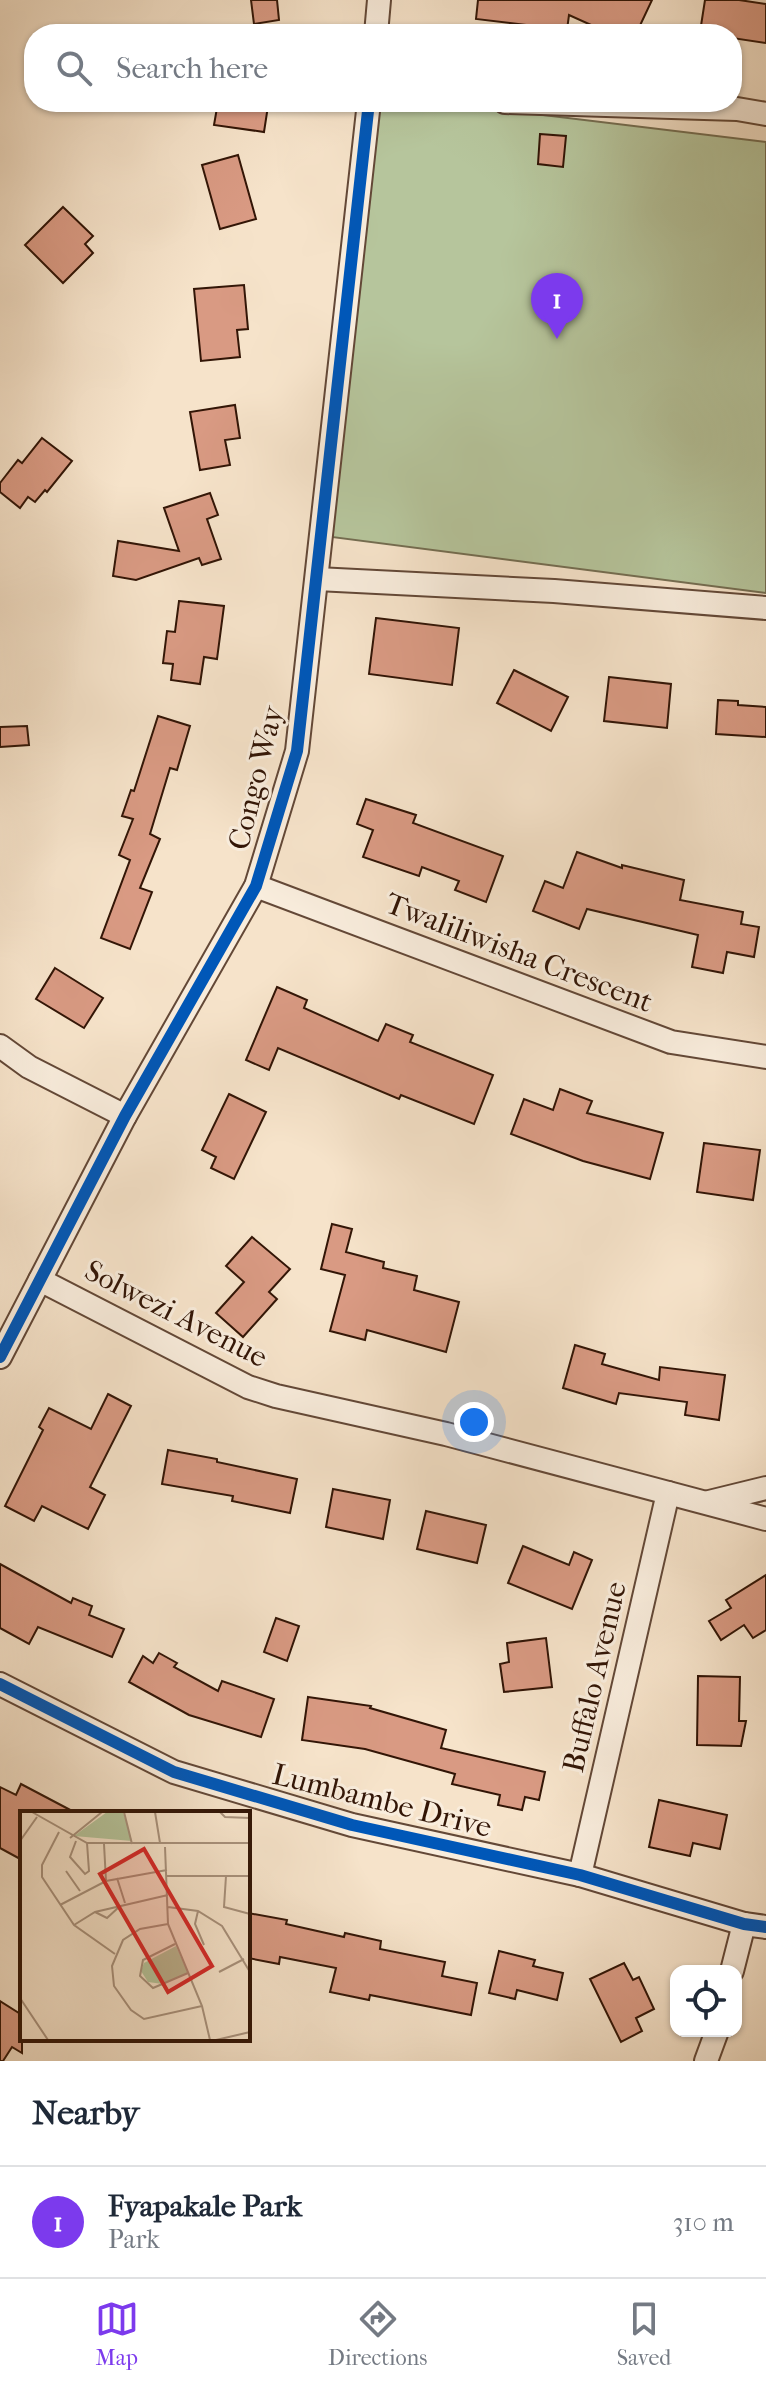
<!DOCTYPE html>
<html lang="en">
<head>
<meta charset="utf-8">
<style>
  body { margin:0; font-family:"IM FELL French Canon",serif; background:#f2f2f3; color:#1f2937 }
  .controls { position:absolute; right:24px; bottom:24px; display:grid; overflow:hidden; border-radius:16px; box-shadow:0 2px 6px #0004 }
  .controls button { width:72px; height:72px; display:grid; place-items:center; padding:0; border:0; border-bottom:2px solid #e0e1e3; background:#fff; color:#1f2937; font:40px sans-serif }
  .you { position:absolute; left:474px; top:1422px; width:28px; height:28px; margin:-20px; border:6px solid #fff; border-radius:50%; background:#1a73e8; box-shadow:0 0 0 12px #1a73e833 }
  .badge { display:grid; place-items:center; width:52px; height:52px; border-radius:50%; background:#7c3aed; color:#fff; font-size:26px; font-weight:700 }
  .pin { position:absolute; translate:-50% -66px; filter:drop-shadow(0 2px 4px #0008) }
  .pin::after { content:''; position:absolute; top:42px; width:28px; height:24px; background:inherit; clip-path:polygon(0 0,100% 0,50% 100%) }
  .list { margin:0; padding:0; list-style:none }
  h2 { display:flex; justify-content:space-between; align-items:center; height:104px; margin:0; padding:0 32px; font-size:34px }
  h2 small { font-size:26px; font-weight:400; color:#747a83 }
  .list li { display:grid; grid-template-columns:52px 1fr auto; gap:24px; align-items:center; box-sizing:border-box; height:112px; padding:0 32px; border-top:2px solid #e0e1e3 }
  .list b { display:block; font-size:30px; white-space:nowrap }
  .list p { margin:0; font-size:26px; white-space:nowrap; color:#747a83 }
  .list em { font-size:26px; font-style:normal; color:#747a83 }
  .icon { flex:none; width:44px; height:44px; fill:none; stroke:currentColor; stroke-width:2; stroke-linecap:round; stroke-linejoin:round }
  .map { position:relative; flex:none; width:766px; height:2061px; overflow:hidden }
  .search { position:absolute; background:#fff; box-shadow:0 2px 6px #0004; left:24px; right:24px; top:24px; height:88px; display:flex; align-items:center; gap:20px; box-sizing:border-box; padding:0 28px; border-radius:32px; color:#747a83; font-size:30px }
  .sheet { height:216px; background:#fff }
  nav { display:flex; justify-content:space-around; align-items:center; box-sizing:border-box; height:112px; border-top:2px solid #e0e1e3; background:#fff; font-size:22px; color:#747a83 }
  nav a { display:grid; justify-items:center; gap:4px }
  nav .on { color:#7c3aed }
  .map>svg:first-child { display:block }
  .green { fill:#b6c59c; stroke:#746d51; stroke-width:2 }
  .building { fill:#d99a83; stroke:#321506; stroke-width:2 }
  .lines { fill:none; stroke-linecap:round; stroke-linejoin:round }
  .minor-casing { stroke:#634837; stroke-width:26 }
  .minor { stroke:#f9eddd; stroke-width:22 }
  .cycleway-casing { stroke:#f9eddd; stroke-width:17 }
  .cycleway { stroke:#0057b8; stroke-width:12 }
  .labels { text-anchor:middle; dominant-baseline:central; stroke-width:6; stroke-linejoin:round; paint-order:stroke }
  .street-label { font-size:30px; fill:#321506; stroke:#f9eddd }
  .inset-road { fill:none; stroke:#a8917c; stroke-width:2 }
  .view { fill:#d62828; fill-opacity:0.15; stroke:#d62828; stroke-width:4 }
  .inset-edge { fill:none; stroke:#321506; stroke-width:4 }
</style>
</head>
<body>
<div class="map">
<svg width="766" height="2061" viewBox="0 0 766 2061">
  <rect width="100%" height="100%" fill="#f6e3ca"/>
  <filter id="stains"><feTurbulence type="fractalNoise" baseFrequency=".0025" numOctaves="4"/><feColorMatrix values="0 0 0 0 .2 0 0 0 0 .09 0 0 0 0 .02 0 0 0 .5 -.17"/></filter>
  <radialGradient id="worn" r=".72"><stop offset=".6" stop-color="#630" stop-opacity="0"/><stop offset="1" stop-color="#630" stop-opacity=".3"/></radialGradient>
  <polygon class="green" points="376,102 436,102 766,142 766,593 324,536"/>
  <g class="building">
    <polygon points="251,0 277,0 279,20 254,24"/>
    <polygon points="478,0 652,0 636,34 611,34 569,15 567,30 476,19"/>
    <polygon points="705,0 739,0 766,4 766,43 732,38 732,34 700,32"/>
    <polygon points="218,102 261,102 261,104 268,106 264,132 214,125"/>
    <polygon points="540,134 566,136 563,167 538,164"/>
    <polygon points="238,155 256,219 220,229 202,165"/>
    <polygon points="63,207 93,236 85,244 93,253 63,283 25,245"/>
    <polygon points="244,285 248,329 237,330 240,357 201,361 194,289"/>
    <polygon points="235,405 240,438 225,440 230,465 200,470 190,412"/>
    <polygon points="42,438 72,461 47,492 45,490 35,502 28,497 20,508 0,492 0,483 18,460 22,463"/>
    <polygon points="210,493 218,515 207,519 221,559 202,565 199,558 136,580 113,576 118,541 179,551 164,508"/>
    <polygon points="179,601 224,606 217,659 204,657 200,684 171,680 173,664 163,663 167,631 175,632"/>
    <polygon points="376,618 459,628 452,685 369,674"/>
    <polygon points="514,670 568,697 551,731 497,703"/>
    <polygon points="609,677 671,684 667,728 604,721"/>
    <polygon points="718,700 738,701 738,705 766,707 766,737 716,734"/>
    <polygon points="158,716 190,726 177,770 170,768 150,834 160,839 140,888 152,892 130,949 101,938 130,860 119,855 133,819 122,816 131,790 134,791"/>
    <polygon points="27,726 29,745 0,747 0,727"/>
    <polygon points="366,799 416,815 413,823 503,856 486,902 455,890 459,881 422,867 419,876 363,857 373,830 357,824"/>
    <polygon points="577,852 622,868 622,865 684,880 680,900 743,912 741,924 759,927 754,957 727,952 723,973 692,967 698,935 587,909 579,929 533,911 545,881 563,888"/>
    <polygon points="55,968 103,998 84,1028 36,999"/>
    <polygon points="277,987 307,1000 304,1008 378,1041 386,1024 413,1035 410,1042 493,1075 474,1124 401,1095 399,1099 278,1048 269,1070 246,1060"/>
    <polygon points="560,1089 592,1101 587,1113 663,1133 650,1179 583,1161 511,1134 524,1099 553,1110"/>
    <polygon points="229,1094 266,1112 234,1179 211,1168 216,1157 202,1150"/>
    <polygon points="704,1143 760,1150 753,1200 697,1192"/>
    <polygon points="332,1224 352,1229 346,1252 384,1262 383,1268 417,1276 414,1290 459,1302 446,1352 367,1330 365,1340 330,1331 345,1275 321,1269"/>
    <polygon points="252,1237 290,1269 269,1292 277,1299 243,1337 216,1313 244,1282 226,1266"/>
    <polygon points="575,1345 605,1354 602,1364 659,1380 660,1367 725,1375 719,1420 685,1415 687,1402 619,1393 616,1404 563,1388"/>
    <polygon points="108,1394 131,1406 90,1487 105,1495 88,1529 42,1506 34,1521 5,1506 43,1430 39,1427 49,1408 91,1429"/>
    <polygon points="168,1450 217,1459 217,1462 297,1479 290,1513 232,1501 233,1496 162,1484"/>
    <polygon points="333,1489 390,1500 383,1539 326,1527"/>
    <polygon points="426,1511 486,1525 477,1563 417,1549"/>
    <polygon points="523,1546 569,1565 574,1552 592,1560 572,1609 508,1583"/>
    <polygon points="0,1564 71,1603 73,1598 92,1606 89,1615 124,1629 112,1657 38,1627 29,1644 0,1628"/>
    <polygon points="766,1575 766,1630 753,1638 744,1625 721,1640 709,1621 731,1608 726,1600"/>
    <polygon points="276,1618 299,1626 287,1661 264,1652"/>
    <polygon points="546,1638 552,1687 504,1692 500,1664 509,1662 507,1643"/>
    <polygon points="159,1653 177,1663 174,1667 218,1691 222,1681 274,1699 261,1737 189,1715 129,1682 143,1656 153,1663"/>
    <polygon points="698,1676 740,1677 739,1721 746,1721 741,1746 697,1745"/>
    <polygon points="308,1697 371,1706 370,1708 446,1730 441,1748 545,1772 539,1800 525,1797 522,1810 498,1805 500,1795 452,1784 455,1774 365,1749 302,1740"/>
    <polygon points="21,1784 76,1813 22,1813 22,1860 0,1848 0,1787 16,1795"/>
    <polygon points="659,1800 727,1815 720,1849 693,1843 690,1856 649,1847"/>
    <polygon points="248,1913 287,1920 286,1924 344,1937 345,1933 381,1941 380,1949 445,1962 442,1976 477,1983 471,2015 370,1995 369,2000 330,1992 336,1968 280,1957 279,1964 248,1958"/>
    <polygon points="499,1951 535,1960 533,1966 563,1973 557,2000 517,1990 515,1999 489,1993"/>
    <polygon points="624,1963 633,1980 639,1977 654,2009 636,2018 642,2031 621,2042 590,1979"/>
    <polygon points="0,2001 22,2015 22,2053 12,2047 3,2061 0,2061"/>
  </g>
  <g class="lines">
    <g class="minor-casing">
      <g id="minor">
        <polyline points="376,34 379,0"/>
        <polyline points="505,102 737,109 766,114"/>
        <polyline points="317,579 554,591 766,608"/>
        <polyline points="256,886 671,1042 766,1057"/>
        <polyline points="0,1046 29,1067 125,1116"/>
        <polyline points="40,1280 248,1387 276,1396 446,1434 766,1519"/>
        <polyline points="0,1357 125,1116 256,886 297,751 369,102"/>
        <polyline points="709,1502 766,1488"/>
        <polyline points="0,1684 174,1772 352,1825 580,1875 744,1924 766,1927"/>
        <polyline points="580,1875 668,1493"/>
        <polyline points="732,1971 744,1924"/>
        <polyline points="706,2061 717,2031"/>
      </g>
    </g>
    <use href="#minor" class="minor"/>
    <g class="cycleway-casing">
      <g id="cycleway">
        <polyline points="0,1357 125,1116 256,886 297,751 369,102"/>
        <polyline points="0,1684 174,1772 352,1825 580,1875 744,1924 766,1927"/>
      </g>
    </g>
    <use href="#cycleway" class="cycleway"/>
  </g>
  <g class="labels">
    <g class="street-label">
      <text transform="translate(256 778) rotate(-76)">Congo Way</text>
      <text transform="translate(519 953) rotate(21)">Twaliliwisha Crescent</text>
      <text transform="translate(176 1314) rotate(27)">Solwezi Avenue</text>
      <text transform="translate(595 1677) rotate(-77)">Buffalo Avenue</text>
      <text transform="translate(382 1801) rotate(14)">Lumbambe Drive</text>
    </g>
  </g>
  <g transform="translate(20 1811)">
    <rect width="230" height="230" fill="#f6e3ca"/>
    <path d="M87,1H103L112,30L54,25ZM156,135L168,162L143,173L128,171L121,160L124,152Z" fill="#b6c59c"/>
    <path class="inset-road" d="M12,1L67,32H230M104,1L112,33M135,1L140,32M200,1L205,6L230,7M39,21L22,54V66L54,114L95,143M50,27L82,1M0,30L17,6M56,30L50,46L65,63L69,60L67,32M84,33L86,70M145,36L148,113L182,195L190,229M46,60L60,80M147,65H230M206,65L204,96L230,103M97,67L105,92M40,94L86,70L147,59M148,96L178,100L202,115L230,161M178,100L175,113L184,134M75,101L87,107L99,96M148,113L120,118L103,129L92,155L94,175L111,199L124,208L182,195M54,114L75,101L148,84M155,133L123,149L120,165L133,177L168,162M199,161L224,148M0,187L28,229M196,229L230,221"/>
    <path class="view" d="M124,38L192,155L148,181L80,63Z"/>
    <rect width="230" height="230" class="inset-edge"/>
  </g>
  <rect width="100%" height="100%" filter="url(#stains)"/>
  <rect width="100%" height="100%" fill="url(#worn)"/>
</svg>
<div class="controls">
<button><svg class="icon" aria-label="locate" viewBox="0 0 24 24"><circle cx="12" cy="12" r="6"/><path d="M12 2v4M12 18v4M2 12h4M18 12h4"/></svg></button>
</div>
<div class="you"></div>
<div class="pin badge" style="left:557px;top:339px">1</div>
<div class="search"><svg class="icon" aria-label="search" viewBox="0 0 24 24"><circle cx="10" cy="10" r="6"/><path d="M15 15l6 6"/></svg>Search here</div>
</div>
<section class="sheet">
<h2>Nearby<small></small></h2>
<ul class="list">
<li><span class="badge">1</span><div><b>Fyapakale Park</b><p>Park</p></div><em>310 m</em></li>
</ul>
</section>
<nav>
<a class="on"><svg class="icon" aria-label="map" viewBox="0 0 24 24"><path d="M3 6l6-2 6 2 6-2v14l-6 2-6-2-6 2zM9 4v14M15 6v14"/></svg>Map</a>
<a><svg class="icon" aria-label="directions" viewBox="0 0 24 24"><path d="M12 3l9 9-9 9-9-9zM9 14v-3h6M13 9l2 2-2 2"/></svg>Directions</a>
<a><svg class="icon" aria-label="saved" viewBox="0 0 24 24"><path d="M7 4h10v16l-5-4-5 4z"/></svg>Saved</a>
</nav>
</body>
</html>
